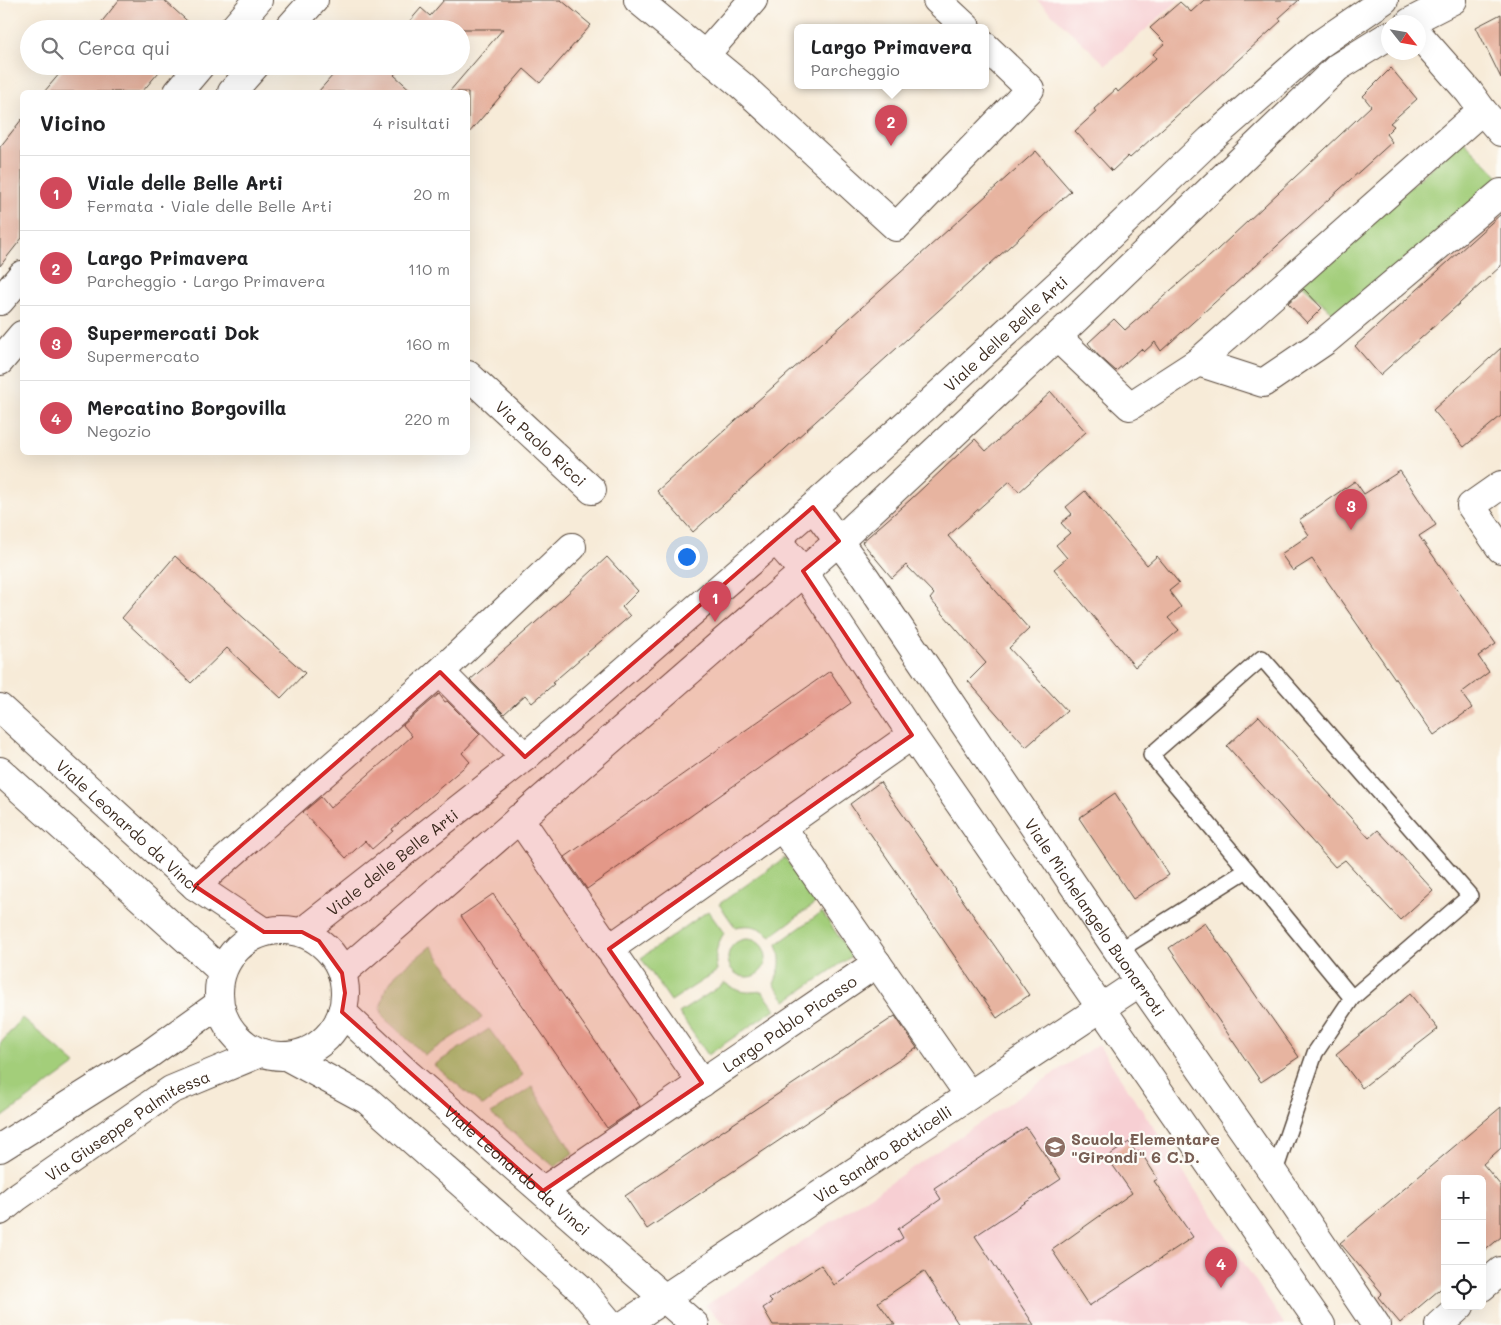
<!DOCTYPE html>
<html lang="it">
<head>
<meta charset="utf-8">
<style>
  body { margin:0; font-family:Mali,sans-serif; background:#f6f6f6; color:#202124 }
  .controls { position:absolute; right:15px; bottom:15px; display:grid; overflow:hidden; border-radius:8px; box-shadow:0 5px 20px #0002 }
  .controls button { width:45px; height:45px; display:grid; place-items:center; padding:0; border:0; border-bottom:1px solid #e0e0e0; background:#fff; color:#202124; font:25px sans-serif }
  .compass { position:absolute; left:1381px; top:15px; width:45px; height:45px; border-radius:50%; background:#fff; box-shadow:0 5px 20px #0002; rotate:121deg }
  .you { position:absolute; left:686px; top:556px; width:18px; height:18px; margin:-12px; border:4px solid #fff; border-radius:50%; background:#1a73e8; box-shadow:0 0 0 8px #1a73e833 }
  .badge { display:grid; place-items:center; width:32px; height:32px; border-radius:50%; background:#d1495b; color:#fff; font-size:16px; font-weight:700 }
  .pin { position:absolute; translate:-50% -41px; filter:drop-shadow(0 1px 2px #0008) }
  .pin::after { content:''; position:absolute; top:26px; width:18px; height:15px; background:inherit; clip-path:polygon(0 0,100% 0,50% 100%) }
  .popup { position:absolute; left:794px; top:24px; width:195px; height:65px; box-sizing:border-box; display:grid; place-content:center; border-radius:8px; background:#fff; filter:drop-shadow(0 1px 4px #0005); font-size:16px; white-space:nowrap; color:#757577 }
  .popup b { font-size:19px; color:#202124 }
  .popup::after { content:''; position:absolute; left:50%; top:100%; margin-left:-10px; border:10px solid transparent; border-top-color:#fff }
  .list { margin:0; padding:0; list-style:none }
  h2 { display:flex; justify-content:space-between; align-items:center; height:65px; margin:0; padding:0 20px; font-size:21px }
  h2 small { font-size:16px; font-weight:400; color:#757577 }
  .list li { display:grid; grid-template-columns:32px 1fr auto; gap:15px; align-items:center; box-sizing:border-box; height:75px; padding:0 20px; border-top:1px solid #e0e0e0 }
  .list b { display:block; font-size:19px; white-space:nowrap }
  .list p { margin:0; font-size:16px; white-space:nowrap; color:#757577 }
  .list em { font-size:16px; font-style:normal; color:#757577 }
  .icon { flex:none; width:28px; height:28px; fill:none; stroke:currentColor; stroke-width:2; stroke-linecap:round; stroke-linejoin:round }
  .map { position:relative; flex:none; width:1501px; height:1325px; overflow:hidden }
  .search { position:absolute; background:#fff; box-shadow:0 5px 20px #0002; left:20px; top:20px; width:450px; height:55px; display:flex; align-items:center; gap:12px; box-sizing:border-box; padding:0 18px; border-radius:28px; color:#757577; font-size:19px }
  .panel { position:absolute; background:#fff; box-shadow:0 5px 20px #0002; left:20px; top:90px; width:450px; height:365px; border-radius:8px }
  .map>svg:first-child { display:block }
  .built { fill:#f7cfd3 }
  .green { fill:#a3ce7a; stroke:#6f7c4c }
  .building { fill:#e7b4a0 }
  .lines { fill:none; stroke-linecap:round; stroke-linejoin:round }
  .service-casing { stroke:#57473a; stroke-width:18 }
  .minor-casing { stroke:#57473a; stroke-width:30 }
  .tertiary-casing { stroke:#57473a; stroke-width:30 }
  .service { stroke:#fff; stroke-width:15 }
  .minor { stroke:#fff; stroke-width:28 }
  .tertiary { stroke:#fff; stroke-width:28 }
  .marked { fill:#d62828; fill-opacity:0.2; stroke:#d62828; stroke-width:4; stroke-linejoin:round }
  .labels { text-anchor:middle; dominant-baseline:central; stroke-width:4.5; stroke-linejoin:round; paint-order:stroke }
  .street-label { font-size:16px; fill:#3b2a1e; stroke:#fdfcf7 }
  .education-label { font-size:16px; font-weight:bold; fill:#785e54; stroke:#fdfcf7; text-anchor:start }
</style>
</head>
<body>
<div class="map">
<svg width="1501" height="1325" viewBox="0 0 1501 1325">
  <rect width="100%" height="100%" fill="#fdfcf7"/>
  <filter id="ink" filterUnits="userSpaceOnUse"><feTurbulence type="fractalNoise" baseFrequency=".02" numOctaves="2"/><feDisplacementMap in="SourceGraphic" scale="10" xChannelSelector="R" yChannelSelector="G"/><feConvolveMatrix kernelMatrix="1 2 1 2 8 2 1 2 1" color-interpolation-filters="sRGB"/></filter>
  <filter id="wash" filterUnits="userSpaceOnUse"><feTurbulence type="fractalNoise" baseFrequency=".0096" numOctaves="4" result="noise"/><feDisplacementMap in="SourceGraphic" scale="20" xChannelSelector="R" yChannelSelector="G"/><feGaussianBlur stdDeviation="1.12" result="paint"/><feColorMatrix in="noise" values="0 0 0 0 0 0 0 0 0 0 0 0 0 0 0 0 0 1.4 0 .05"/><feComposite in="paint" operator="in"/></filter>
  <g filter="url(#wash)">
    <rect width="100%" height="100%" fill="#f7ebd8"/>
    <g class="built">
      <polygon points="1037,0 1179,0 1106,65"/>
      <polygon points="1098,1044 1285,1325 727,1325 705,1306"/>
    </g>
    <g class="green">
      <polygon points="1463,140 1501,178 1340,319 1301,284"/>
      <path d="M785,858L816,903L771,936C758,926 752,924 735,927L719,904Z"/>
      <path d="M708,911L724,933C716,946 714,956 717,971L671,1001L641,958Z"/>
      <path d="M822,912L852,956L786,1001L774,984C781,967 782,962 777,944Z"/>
      <circle cx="747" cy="958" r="19"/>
      <polygon points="431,946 482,1018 425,1055 383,1017 381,1007 385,990 396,974"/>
      <path d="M725,983C739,993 745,993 762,991L775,1009L708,1055L679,1013Z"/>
      <polygon points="22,1018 76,1064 0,1119 0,1044"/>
      <polygon points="489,1029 523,1075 483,1106 434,1065"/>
      <polygon points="532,1087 573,1153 555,1167 491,1114"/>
    </g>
    <g id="blocks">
      <g class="building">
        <polygon points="119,0 164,0 195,28 96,29"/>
        <polygon points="444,0 561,0 591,25 540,83 524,69 468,134 468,92 449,92 503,29 403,29 421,8 430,16"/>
        <polygon points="1204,0 1299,0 1279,18 1281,21 1130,158 1128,156 1112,171 1075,131 1096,112 1094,109 1104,100 1116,89 1118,92 1156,58 1153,54 1165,43 1150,28 1180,2 1191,12"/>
        <polygon points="1501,14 1501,78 1476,27"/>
        <polygon points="66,66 164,66 142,92 44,92"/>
        <polygon points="341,66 402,66 394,75 413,92 318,92"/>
        <polygon points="1391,68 1417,99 1390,123 1394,126 1386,134 1392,142 1161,351 1155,342 1144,352 1141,349 1116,371 1098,355 1088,343 1114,319 1125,330 1217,250 1371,106 1363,96"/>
        <polygon points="22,119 22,238 0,266 0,147"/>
        <polygon points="1036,151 1071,191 693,532 657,491"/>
        <polygon points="1501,214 1501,266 1380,375 1355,346"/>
        <polygon points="1304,289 1322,308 1307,323 1288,303"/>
        <polygon points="1501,348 1501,416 1464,447 1433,410"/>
        <polygon points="1051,392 1086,432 1019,492 1010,481 948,536 1029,629 1009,648 1067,711 1026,747 968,681 986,663 930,599 934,594 906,565 892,578 862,542 910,500 975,439 986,451"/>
        <polygon points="1400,471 1436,525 1419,536 1496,644 1478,656 1489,672 1461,693 1472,708 1434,735 1312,559 1293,571 1281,554 1309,535 1299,520 1355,481 1364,494"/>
        <polygon points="1085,491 1147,565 1157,556 1179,583 1169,591 1181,607 1168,618 1179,630 1135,667 1054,569 1067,558 1056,545 1070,533 1061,523 1072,514 1066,507"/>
        <polygon points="175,556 305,673 281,698 227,648 191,683 122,618"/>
        <polygon points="607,557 638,591 622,607 630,616 552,683 554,684 532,703 525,695 504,714 470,680 551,609"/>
        <polygon points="830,671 851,703 587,889 565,857"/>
        <polygon points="439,694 445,702 447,701 480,734 462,753 470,762 392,829 393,831 372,849 365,841 346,858 303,812 321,797 330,808 391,755 412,736 403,725"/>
        <polygon points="1259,716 1369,838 1378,830 1433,890 1400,920 1345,860 1335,867 1227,746"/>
        <polygon points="880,782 1029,995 997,1018 850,804"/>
        <polygon points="1115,793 1169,875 1133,899 1079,818"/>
        <polygon points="493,894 640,1106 607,1128 461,916"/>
        <polygon points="1205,923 1299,1057 1261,1082 1169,948"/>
        <polygon points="1410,994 1438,1029 1362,1088 1336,1054"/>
        <polygon points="895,1016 917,1048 647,1229 625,1196"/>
        <polygon points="1501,1107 1501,1148 1483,1164 1501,1186 1501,1237 1482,1253 1482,1179 1445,1179 1445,1285 1400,1323 1378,1297 1382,1293 1340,1243"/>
        <polygon points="1026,1127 1061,1179 975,1236 1034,1325 959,1325 924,1271 878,1302 895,1325 773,1325 763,1308 772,1302 769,1299 821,1265 834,1285 903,1238 898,1229 941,1199 934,1188"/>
        <polygon points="1129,1142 1136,1153 1140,1151 1158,1179 1154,1181 1193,1237 1089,1306 1052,1250 1132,1193 1107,1157"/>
      </g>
    </g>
  </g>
  <g filter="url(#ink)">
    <use href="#blocks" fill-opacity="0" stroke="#57473a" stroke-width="1"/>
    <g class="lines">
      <g class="service-casing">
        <g id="service">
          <polyline points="1247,870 1352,998"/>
          <polyline points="1118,951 1247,870 1151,755 1262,658 1470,896 1352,998 1315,1053 1274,1174"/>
        </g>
      </g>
      <g class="minor-casing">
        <g id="minor">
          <polyline points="638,0 741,85 896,227 1030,89 985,46"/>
          <polyline points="937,0 966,27"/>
          <polyline points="1418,34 1469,92 1482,110 1501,132"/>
          <polyline points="704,56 753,0"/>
          <polyline points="1057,337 1130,406 1198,362 1263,383 1325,341 1501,193"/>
          <polyline points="1198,362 1482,110"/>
          <path id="s1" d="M468,375L592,490"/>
          <polyline points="1501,485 1471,506 1501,549"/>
          <path id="s2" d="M813,507L865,577L1118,951L1274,1174L1376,1325"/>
          <polyline points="776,540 803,571 912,735 1321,1325"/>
          <polyline points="440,672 572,547"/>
          <path id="s3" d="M0,708L195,886L264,932"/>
          <polyline points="0,771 222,971"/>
          <polyline points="519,818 702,1083"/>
          <polyline points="782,827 969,1095"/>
          <polyline points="195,886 440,672 525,757"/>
          <polyline points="609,949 912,735"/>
          <path id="s4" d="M342,1012L407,1073L695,1325"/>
          <polyline points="286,1056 367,1100 581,1289 611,1325"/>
          <path id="s5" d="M543,1191L877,963"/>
          <polyline points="1482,1287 1501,1271"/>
          <path id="s6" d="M624,1325L1140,982"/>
          <polyline points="1439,1325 1460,1306"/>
        </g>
      </g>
      <g class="tertiary-casing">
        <g id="tertiary">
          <polyline points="1410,22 1453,0"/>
          <polyline points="233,29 258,0"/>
          <polyline points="288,29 314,0"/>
          <polyline points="178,92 200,66"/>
          <polyline points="232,92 255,66"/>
          <polyline points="0,301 22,275"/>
          <polyline points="0,361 22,335"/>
          <circle cx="282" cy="993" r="63"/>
          <path id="s7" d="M302,932L525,757L813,507L924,408L1079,265L1210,140L1317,46L1384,0"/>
          <polyline points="342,973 839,541 1057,337 1338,67 1388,36"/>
          <polyline points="0,1148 148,1055 219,1004"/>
          <path id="s8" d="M0,1211L17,1197L171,1090L260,1053"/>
        </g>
      </g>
      <use href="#service" class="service"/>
      <use href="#minor" class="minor"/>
      <use href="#tertiary" class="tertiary"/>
    </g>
  </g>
  <path class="marked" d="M813,507L839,541L803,571L912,735L609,949L702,1083L543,1191L342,1012L345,993L342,973L319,941L302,932H264L195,886L440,672L525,757Z"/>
  <defs>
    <g id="school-disc" transform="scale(1.125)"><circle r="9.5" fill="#8d6e63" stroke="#fdfcf7"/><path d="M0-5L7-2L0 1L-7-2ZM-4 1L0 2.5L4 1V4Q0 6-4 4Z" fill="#fff"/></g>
  </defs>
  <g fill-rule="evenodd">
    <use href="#school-disc" x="1055" y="1147"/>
  </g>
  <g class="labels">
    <g class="street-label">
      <text stroke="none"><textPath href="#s7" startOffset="924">Viale delle Belle Arti</textPath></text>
      <text stroke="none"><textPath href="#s1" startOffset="100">Via Paolo Ricci</textPath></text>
      <text stroke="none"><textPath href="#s3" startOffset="174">Viale Leonardo da Vinci</textPath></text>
      <text stroke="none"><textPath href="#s7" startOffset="114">Viale delle Belle Arti</textPath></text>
      <text stroke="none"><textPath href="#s2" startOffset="498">Viale Michelangelo Buonarroti</textPath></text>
      <text stroke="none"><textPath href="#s5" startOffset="298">Largo Pablo Picasso</textPath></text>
      <text stroke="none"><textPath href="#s8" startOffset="154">Via Giuseppe Palmitessa</textPath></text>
      <text stroke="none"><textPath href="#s6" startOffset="310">Via Sandro Botticelli</textPath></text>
      <text stroke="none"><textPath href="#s4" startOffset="236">Viale Leonardo da Vinci</textPath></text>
    </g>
    <g class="education-label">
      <text x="1071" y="1138">Scuola Elementare<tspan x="1071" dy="18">"Girondi" 6 C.D.</tspan></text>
    </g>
  </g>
</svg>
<div class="controls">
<button>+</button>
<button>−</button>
<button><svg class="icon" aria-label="locate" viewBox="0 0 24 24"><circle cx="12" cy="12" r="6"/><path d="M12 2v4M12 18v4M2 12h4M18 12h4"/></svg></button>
</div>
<svg class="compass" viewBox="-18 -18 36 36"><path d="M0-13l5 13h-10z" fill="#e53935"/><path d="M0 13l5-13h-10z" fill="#757577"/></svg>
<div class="you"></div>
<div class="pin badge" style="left:715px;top:622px">1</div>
<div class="pin badge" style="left:891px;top:146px">2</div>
<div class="popup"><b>Largo Primavera</b>Parcheggio</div>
<div class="pin badge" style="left:1351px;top:530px">3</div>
<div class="pin badge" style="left:1221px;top:1288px">4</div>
<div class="search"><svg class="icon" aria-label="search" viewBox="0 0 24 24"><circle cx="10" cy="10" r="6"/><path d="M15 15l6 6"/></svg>Cerca qui</div>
<section class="panel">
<h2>Vicino<small>4 risultati</small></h2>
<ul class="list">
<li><span class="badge">1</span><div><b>Viale delle Belle Arti</b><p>Fermata · Viale delle Belle Arti</p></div><em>20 m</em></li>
<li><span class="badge">2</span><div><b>Largo Primavera</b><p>Parcheggio · Largo Primavera</p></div><em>110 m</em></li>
<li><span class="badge">3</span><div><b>Supermercati Dok</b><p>Supermercato</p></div><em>160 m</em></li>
<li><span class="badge">4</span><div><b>Mercatino Borgovilla</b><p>Negozio</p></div><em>220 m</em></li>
</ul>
</section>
</div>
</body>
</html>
